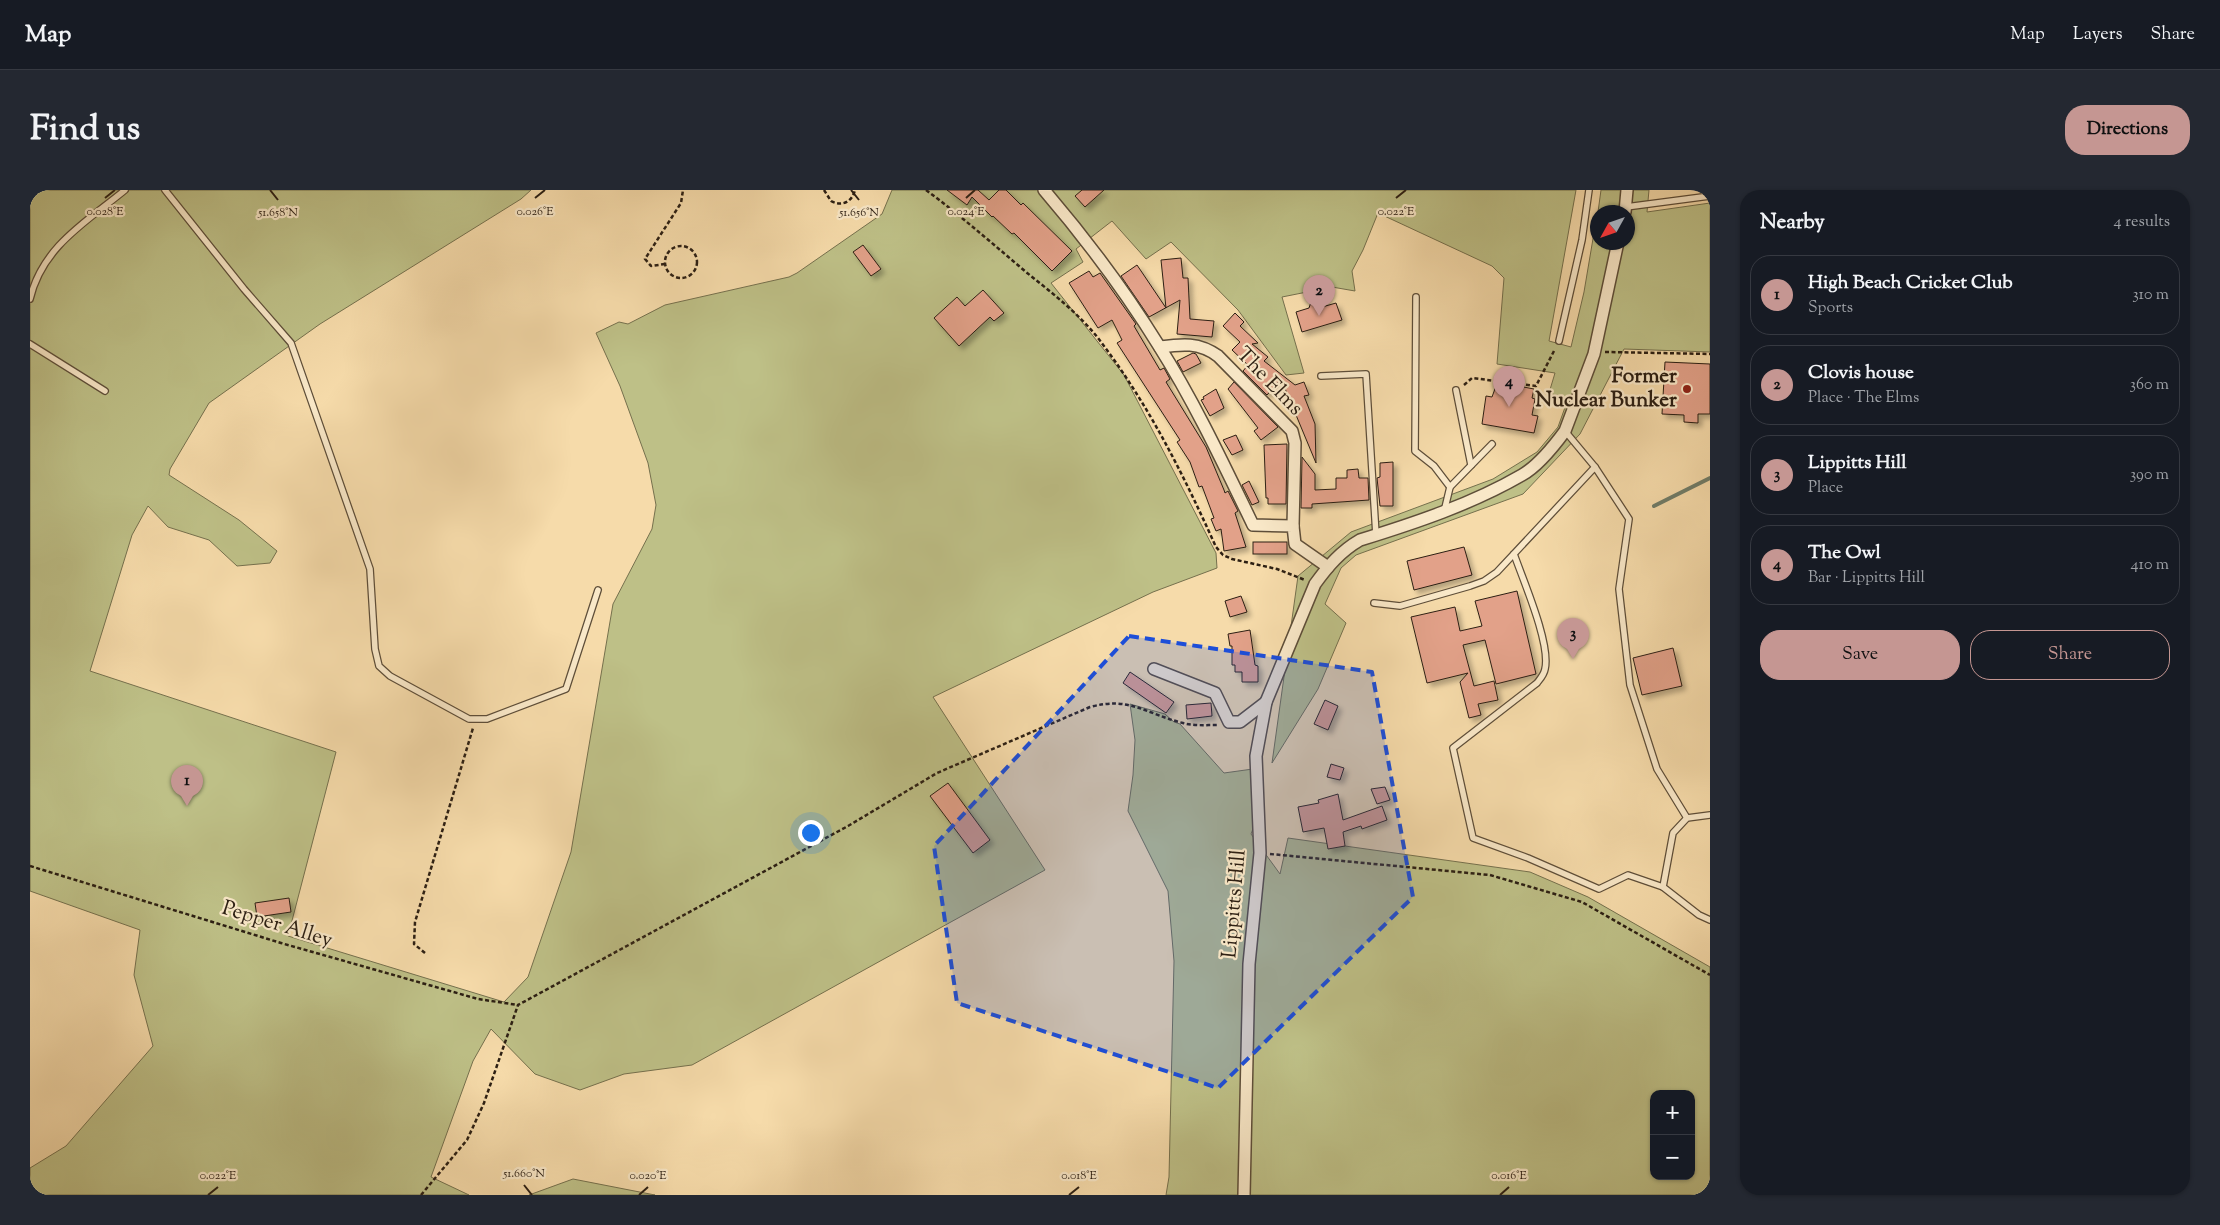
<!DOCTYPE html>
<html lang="en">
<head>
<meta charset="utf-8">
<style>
  body { margin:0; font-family:"Sorts Mill Goudy",serif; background:#242831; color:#f1f3f6 }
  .controls { position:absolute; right:15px; bottom:15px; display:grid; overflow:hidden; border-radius:10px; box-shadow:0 1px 4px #0004 }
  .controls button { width:45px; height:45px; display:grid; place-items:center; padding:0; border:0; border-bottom:1px solid #363941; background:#171b24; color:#f1f3f6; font:25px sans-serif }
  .compass { position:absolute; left:1560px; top:15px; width:45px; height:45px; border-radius:50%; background:#171b24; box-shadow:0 1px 4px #0004; rotate:230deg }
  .you { position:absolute; left:780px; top:642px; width:18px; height:18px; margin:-12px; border:4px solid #fff; border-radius:50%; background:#1a73e8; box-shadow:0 0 0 8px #1a73e833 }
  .badge { display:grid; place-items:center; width:32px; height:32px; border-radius:50%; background:#c59692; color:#111; font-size:16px; font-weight:700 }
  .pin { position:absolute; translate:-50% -41px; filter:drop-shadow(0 1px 2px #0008) }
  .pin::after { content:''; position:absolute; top:26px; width:18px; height:15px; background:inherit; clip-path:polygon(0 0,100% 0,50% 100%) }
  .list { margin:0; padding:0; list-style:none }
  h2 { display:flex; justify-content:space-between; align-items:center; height:65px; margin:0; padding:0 20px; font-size:21px }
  h2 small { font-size:16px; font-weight:400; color:#9ea1a6 }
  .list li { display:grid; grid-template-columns:32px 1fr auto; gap:15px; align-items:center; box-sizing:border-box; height:80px; margin:0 10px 10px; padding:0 10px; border:1px solid #363941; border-radius:20px }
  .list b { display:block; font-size:19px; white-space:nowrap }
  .list p { margin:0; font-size:16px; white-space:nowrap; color:#9ea1a6 }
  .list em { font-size:16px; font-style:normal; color:#9ea1a6 }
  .actions { display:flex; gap:10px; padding:15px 20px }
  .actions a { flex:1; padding:11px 0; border:1px solid #c59692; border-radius:20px; text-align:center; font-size:18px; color:#c59692 }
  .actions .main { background:#c59692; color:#111 }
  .map { position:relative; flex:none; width:1680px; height:1005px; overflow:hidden; border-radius:20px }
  header { display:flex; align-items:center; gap:30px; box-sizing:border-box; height:70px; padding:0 25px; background:#171b24; border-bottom:1px solid #363941 }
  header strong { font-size:24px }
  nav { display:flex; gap:28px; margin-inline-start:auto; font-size:18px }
  .intro { display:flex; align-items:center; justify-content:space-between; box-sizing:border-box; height:120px; padding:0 30px }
  h1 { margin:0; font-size:35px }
  .button { padding:12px 22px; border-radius:20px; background:#c59692; color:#111; font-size:18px; font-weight:700 }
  main { display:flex; gap:30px; padding:0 30px }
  aside { flex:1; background:#171b24; border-radius:20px; box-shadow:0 1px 4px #0004 }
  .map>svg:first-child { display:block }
  .green { fill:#bec087; stroke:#75704d; fill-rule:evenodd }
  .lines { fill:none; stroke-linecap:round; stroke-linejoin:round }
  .stream { stroke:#707d69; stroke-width:4 }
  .building { fill:#e2a189; stroke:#2c1f13; filter:url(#shadow) }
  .lane-casing { stroke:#5e4e39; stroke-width:8 }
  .street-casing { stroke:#5e4e39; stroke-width:14 }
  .path { stroke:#2c1f13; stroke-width:2.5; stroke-dasharray:4 2.5; stroke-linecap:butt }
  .lane { stroke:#f9e8c8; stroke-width:5.5 }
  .street { stroke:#f9e8c8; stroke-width:11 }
  .marked { fill:#1d4ed8; fill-opacity:0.2; stroke:#1d4ed8; stroke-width:4; stroke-dasharray:10 6; stroke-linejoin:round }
  .ticks { fill:none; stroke:#2c1f13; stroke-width:2 }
  .poi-dot { fill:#8f2418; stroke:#f9e8c8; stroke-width:2 }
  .labels { text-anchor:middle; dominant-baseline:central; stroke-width:4.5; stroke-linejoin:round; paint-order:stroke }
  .poi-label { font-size:21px; font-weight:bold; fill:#2c1f13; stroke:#f9e8c8; text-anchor:end }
  .street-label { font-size:21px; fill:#2c1f13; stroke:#f9e8c8 }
  .ticks-label { font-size:12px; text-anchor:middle; fill:#2c1f13; stroke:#f9e8c8; stroke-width:4.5; stroke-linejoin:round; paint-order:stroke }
</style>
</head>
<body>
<header>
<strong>Map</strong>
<nav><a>Map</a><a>Layers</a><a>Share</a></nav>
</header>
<div class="intro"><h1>Find us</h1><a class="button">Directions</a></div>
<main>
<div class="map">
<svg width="1680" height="1005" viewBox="0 0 1680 1005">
  <defs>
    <filter id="shadow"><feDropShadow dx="4" dy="4" stdDeviation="2.5" flood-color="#0004"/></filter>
  </defs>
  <rect width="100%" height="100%" fill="#f6dbaa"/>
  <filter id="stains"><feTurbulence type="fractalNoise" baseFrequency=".004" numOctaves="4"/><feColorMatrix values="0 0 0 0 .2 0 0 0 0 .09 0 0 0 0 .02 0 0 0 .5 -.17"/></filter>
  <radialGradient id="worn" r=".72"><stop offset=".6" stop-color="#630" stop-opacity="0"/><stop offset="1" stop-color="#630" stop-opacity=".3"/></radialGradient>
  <g class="green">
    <polygon points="0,0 501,0 491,9 290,134 179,213 140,279 139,285 209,330 247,361 240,373 207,376 179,350 138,337 118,316 102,345 60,481 306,562 258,746 474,812 498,787 541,662 583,414 622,339 626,315 618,273 590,196 566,143 589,132 598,134 635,115 759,87 767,83 852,24 862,0 1546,0 1519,151 1541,157 1554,102 1567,25 1568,52 1598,52 1598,22 1568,22 1571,0 1619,0 1617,22 1680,13 1680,162 1594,159 1550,244 1493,304 1326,365 1311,378 1295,414 1316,433 1288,499 1242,573 1268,386 1321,342 1463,289 1507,262 1528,237 1538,209 1519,203 1525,183 1467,174 1474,88 1462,76 1348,23 1333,60 1322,81 1325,101 1302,97 1252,107 1274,183 1256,185 1208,120 1141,52 1116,69 1082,31 1046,59 1053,72 1021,93 1094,185 1186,363 1187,378 1123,402 903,507 1015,680 662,875 594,884 550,900 505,884 461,839 443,871 401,987 439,1005 0,1005 0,978 36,956 123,856 104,785 110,740 0,701"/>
    <path d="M1100,514L1135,524L1144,532L1150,534L1194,583L1230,578L1233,612L1221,644L1250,684L1258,648L1500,682L1558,707L1680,777V1005H1136L1139,987L1144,771L1138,701L1098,621L1103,585L1105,550ZM1624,904H1661V986H1624Z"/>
    <polygon points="543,989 625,1005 499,1005"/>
  </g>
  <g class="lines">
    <polyline class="stream" points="1624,316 1680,288"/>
  </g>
  <g class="building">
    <polygon points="917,0 948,0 959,10 969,0 976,0 991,15 993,13 1042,61 1022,81 984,43 982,44 963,26 962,27 942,7 937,15"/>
    <polygon points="1052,0 1074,0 1055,17 1045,6"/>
    <polygon points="833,55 851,79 841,86 823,62"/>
    <polygon points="1151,68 1153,88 1158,88 1160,129 1184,131 1182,147 1147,144 1150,110 1119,127 1091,86 1107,75 1136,118 1131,70"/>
    <polygon points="1059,81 1063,87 1070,83 1106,134 1104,136 1130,180 1134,178 1140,189 1136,192 1176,257 1194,300 1195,303 1198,301 1208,321 1205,323 1216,357 1194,361 1191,339 1186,341 1181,329 1184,328 1172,296 1169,297 1160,272 1147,252 1150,250 1087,153 1092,150 1082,130 1068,138 1039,93"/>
    <polygon points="953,100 974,123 964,131 960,127 929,156 904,128 927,107 935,116"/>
    <polygon points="1283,106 1290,111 1292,117 1306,113 1312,130 1272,142 1266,122 1279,118"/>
    <polygon points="1205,123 1214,132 1210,136 1228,153 1222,154 1238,167 1234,171 1265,195 1274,192 1279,205 1274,206 1285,234 1286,273 1251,189 1237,205 1213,181 1218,175 1202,160 1210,152 1193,136"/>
    <polygon points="1163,163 1166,164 1171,173 1153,182 1147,171"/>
    <polygon points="1635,172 1680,174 1680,224 1668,224 1668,233 1654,232 1654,225 1632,224"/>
    <polygon points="1204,192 1248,237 1231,250 1224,241 1228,238 1198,199"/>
    <polygon points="1483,195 1504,199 1502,208 1505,209 1502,225 1508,226 1504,243 1452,234 1456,206 1462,207 1466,196 1482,199"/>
    <polygon points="1186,199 1194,218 1180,226 1171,210 1174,209 1173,207"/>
    <polygon points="1206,245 1213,260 1202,265 1193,250"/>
    <polygon points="1257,254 1256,314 1238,314 1238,308 1236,308 1234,255"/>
    <polygon points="1272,267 1285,284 1285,300 1306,299 1306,288 1317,288 1317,280 1328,279 1329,288 1338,288 1339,310 1282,314 1282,318 1271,318"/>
    <polygon points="1363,272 1363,316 1350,316 1347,288 1350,287 1350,273"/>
    <polygon points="1219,291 1229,312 1222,315 1212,295"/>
    <rect x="1223" y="352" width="34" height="12"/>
    <polygon points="1434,357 1442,385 1384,400 1377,371"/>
    <polygon points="1487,401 1506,484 1466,494 1455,450 1433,455 1444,496 1464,491 1468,510 1448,514 1451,525 1439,528 1430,492 1438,483 1397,493 1381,427 1425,417 1430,441 1452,436 1445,411"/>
    <polygon points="1211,406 1217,422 1200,427 1195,411"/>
    <polygon points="1220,440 1225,475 1228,476 1228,492 1212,492 1212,482 1205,482 1205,475 1202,475 1202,456 1200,456 1198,444"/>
    <polygon points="1643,458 1652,496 1612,505 1603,468"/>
    <polygon points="1100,482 1144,512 1136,523 1093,493"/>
    <polygon points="1295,510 1308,516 1298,540 1284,534"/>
    <polygon points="1181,513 1182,526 1157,529 1156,515"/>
    <polygon points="1301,574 1314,578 1310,590 1297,587"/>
    <polygon points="918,593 960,650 943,663 900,606"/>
    <polygon points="1355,597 1360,610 1347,614 1341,599"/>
    <polygon points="1308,604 1313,630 1352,616 1357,630 1332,639 1331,636 1313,642 1315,656 1298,659 1294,638 1273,642 1268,617 1289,613 1288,610"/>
    <polygon points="259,708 261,722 227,727 225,713"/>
  </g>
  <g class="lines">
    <g class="lane-casing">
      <g id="lane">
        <polyline points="135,0 214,99 261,153 340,379 345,459 349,476 360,486 439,529 457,529 536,499 568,400"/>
        <polyline points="1596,17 1680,6"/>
        <polyline points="1386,107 1385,261 1404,276 1420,297"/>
        <path d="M0,109C12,57 56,32 95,0"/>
        <polyline points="1529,151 1552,50 1559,0"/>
        <polyline points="0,154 75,201"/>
        <polyline points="1291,186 1336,184 1346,345"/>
        <polyline points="1426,200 1441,275"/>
        <polyline points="1535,241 1565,277"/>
        <polyline points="1414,322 1420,297 1462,254"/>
        <path d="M1484,364C1493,390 1521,454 1515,479C1514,485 1510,489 1507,493L1423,558L1443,648L1498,668L1569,699L1598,685L1633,697"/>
        <polyline points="1344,413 1370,416 1440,396 1454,391 1467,382 1565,277 1599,329 1589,399 1600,495 1627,579 1657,628"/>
        <polyline points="1680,625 1657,628 1643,643 1633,697 1669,725 1680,730"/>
      </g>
    </g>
    <g class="street-casing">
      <g id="street">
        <path d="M1014,0C1056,49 1095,101 1129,156C1165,213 1194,275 1223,335L1263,336L1265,354L1298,377"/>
        <polyline points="1595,22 1597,0"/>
        <path d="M1130,157C1152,154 1169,152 1188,166L1262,241L1265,253L1263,336"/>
        <polyline points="1124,479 1185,503 1199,532 1210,532 1236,512"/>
        <path d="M1214,1005L1219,774L1230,663L1226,566L1236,512L1285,394C1298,376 1311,361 1330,350C1385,333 1442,314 1492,285C1508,276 1524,256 1535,241L1564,164L1588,52"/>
      </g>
    </g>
    <g class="path">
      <path d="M794,0L801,11C812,17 822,12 825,0"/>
      <path d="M896,0C931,26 963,54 996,82C1022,103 1051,125 1071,152C1120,217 1153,284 1186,357L1193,365L1202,369L1247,379L1275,390"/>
      <circle cx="651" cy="72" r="16"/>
      <polyline points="635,74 621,76 615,69 651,13 653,0"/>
      <polyline points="1575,162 1680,164"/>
      <polyline points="1434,195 1442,188 1506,196 1525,159"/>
      <polyline points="1240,664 1460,685 1552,712 1680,785"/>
      <polyline points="0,676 251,753 448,809 488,815"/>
      <polyline points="395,763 384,754 385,732 443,538"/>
      <path d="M391,1005L437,950L454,913L488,815L818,636L907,583L1060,517C1100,506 1116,524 1153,533C1163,536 1176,535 1188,535"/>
    </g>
    <use href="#lane" class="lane"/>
    <use href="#street" class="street"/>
  </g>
  <path class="marked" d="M1099,446L1342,482L1383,707L1188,898L927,813L904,656Z"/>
  <path class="ticks" d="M240,0L248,10M821,0L829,10M75,8L85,0M505,8L515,0M936,8L945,0M1366,8L1376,0M494,995L502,1005M178,1005L188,997M609,1005L618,997M1039,1005L1049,997M1470,1005L1479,997"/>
  <circle class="poi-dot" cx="1657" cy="199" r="5"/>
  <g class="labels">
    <g class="poi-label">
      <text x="1647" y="187">Former<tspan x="1647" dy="24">Nuclear Bunker</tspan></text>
    </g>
    <g class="street-label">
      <text transform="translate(1239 192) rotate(46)">The Elms</text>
      <text transform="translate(1205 714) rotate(-85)">Lippitts Hill</text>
      <text transform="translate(247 735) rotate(17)">Pepper Alley</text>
    </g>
  </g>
  <g class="ticks-label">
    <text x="75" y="25">0.028°E</text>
    <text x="505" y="25">0.026°E</text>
    <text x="936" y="25">0.024°E</text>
    <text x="1366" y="25">0.022°E</text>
    <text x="248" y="26">51.658°N</text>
    <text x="829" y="26">51.656°N</text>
    <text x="494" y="987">51.660°N</text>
    <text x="188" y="989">0.022°E</text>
    <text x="618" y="989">0.020°E</text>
    <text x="1049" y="989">0.018°E</text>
    <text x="1479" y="989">0.016°E</text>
  </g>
  <rect width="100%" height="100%" filter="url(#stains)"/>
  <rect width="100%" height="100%" fill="url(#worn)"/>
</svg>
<div class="controls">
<button>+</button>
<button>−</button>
</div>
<svg class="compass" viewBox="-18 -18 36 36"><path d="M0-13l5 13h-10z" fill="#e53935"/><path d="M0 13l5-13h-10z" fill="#9ea1a6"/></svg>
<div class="you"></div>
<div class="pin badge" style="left:157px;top:616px">1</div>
<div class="pin badge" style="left:1289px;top:126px">2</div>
<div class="pin badge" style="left:1543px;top:469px">3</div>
<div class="pin badge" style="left:1479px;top:217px">4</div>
</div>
<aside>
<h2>Nearby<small>4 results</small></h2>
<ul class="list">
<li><span class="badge">1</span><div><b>High Beach Cricket Club</b><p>Sports</p></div><em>310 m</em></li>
<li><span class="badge">2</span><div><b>Clovis house</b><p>Place · The Elms</p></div><em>360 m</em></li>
<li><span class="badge">3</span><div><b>Lippitts Hill</b><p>Place</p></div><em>390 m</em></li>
<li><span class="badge">4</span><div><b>The Owl</b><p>Bar · Lippitts Hill</p></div><em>410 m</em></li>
</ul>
<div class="actions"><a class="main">Save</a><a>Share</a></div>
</aside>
</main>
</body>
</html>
